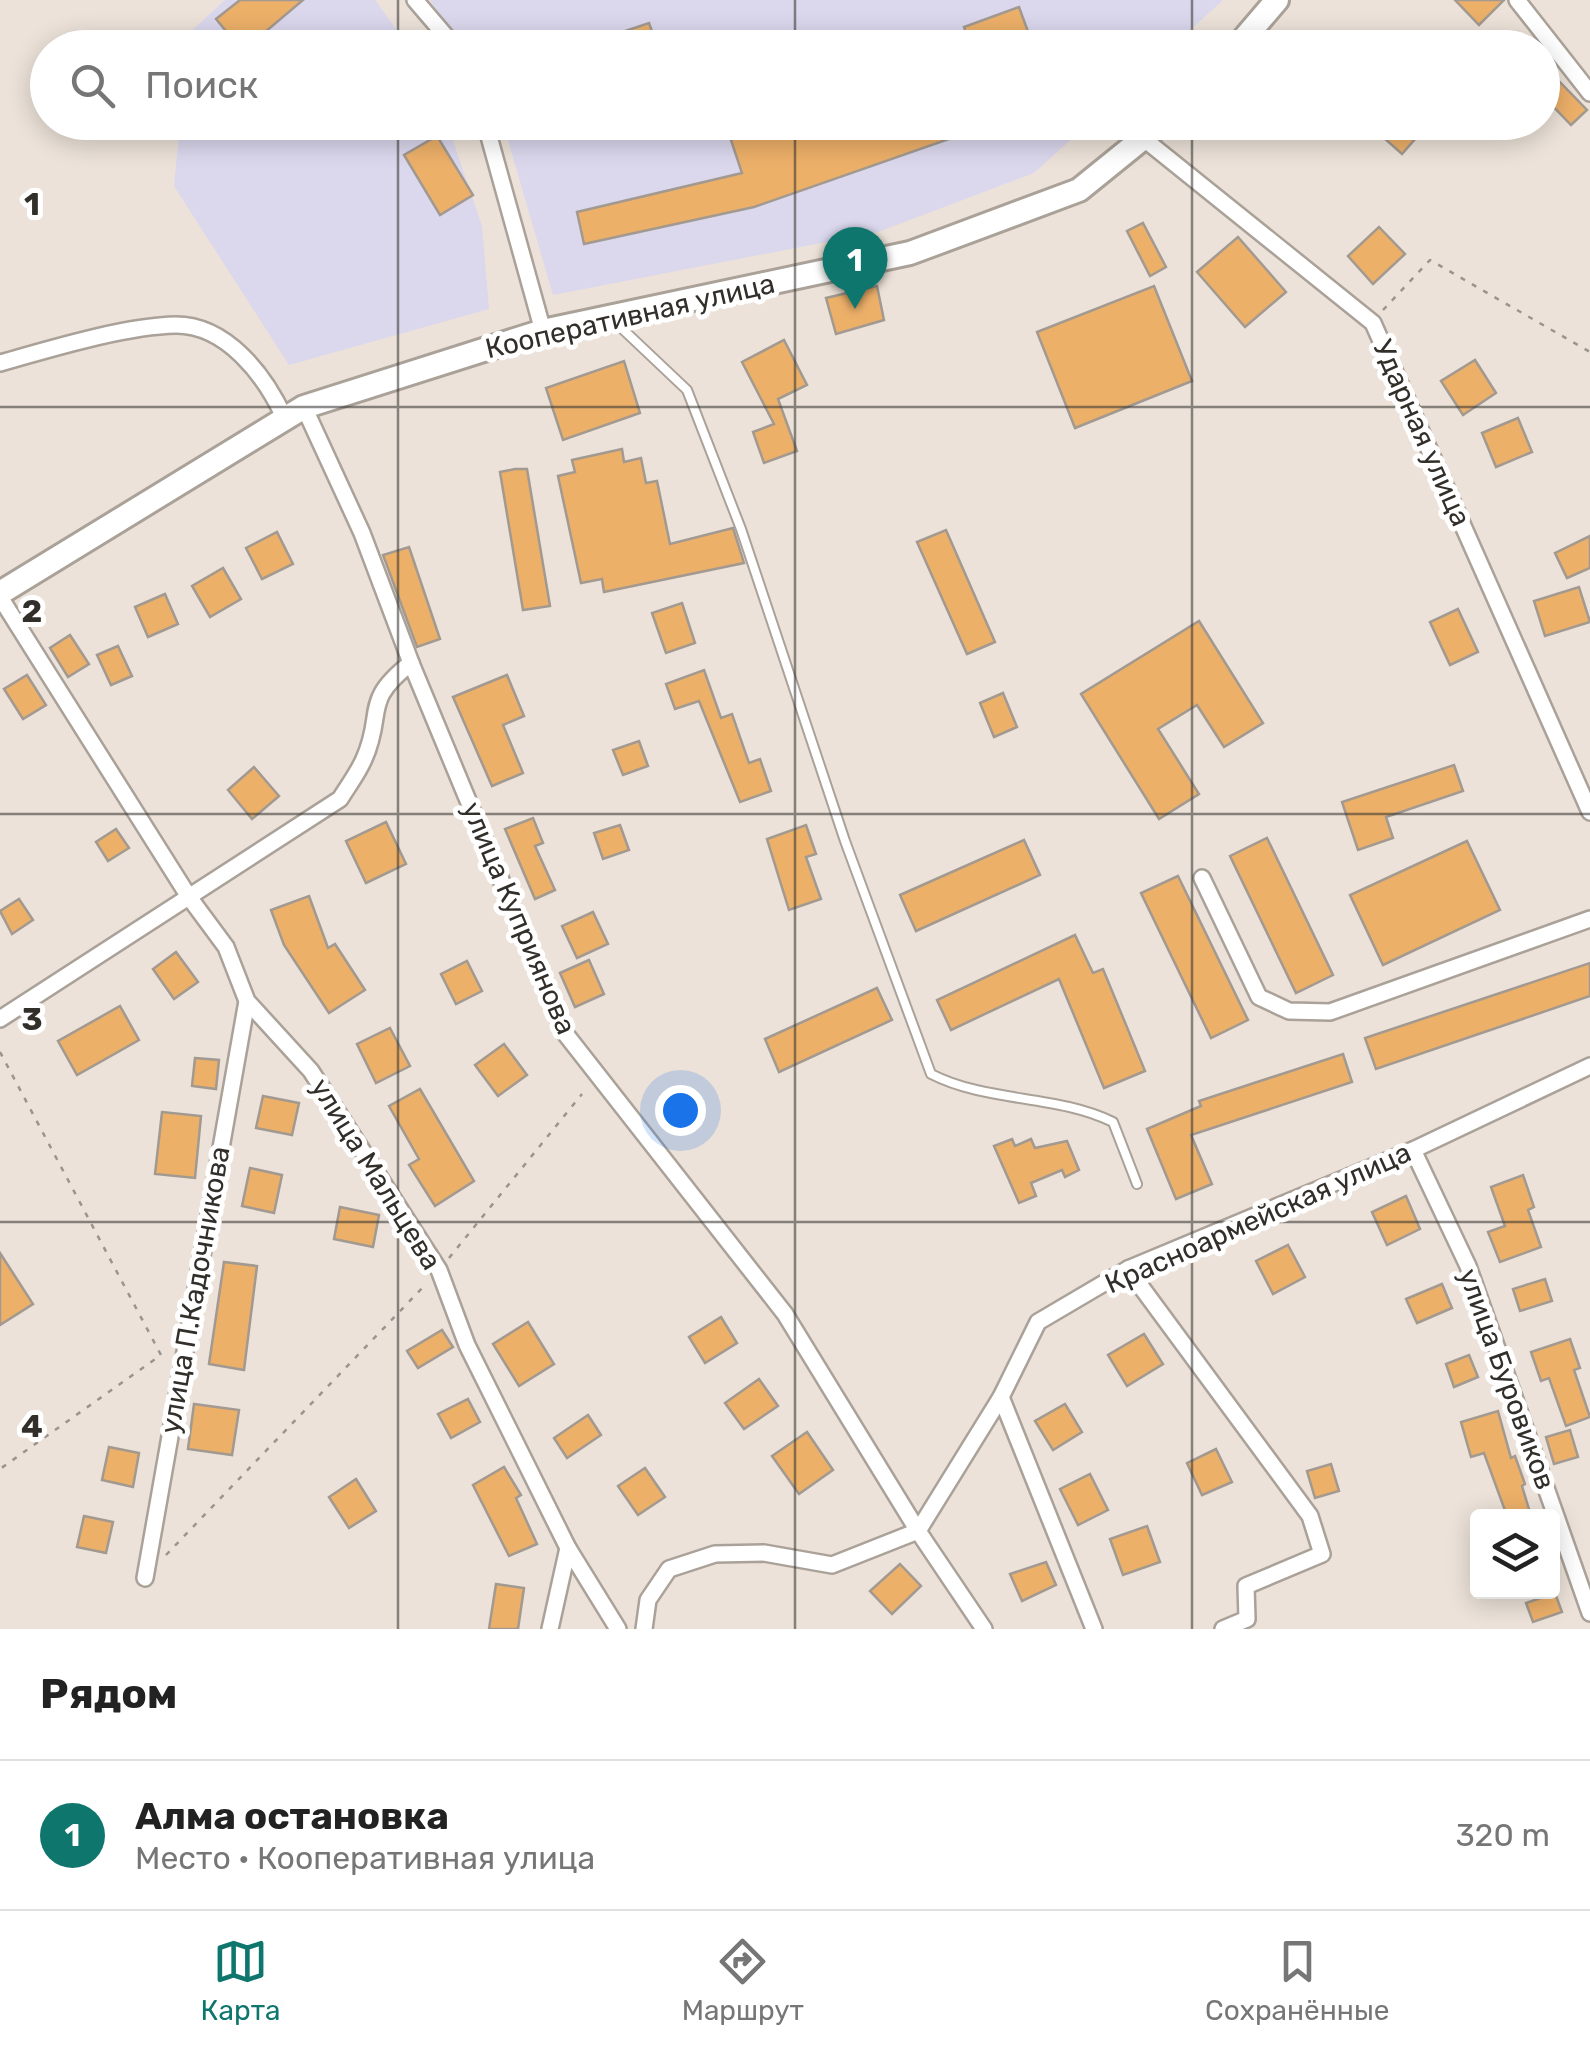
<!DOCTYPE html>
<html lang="ru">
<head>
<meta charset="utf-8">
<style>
  body { margin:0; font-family:Rubik,sans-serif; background:#f2f2f2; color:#222 }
  .controls { position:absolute; right:30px; bottom:30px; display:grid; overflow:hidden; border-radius:10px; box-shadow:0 5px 25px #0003 }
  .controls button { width:90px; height:90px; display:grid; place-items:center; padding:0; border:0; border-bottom:2px solid #e0e0e0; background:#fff; color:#222; font:50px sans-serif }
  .you { position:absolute; left:680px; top:1110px; width:35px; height:35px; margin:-25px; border:8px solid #fff; border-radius:50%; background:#1a73e8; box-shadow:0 0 0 15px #1a73e833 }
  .badge { display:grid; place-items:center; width:65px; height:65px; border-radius:50%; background:#0f766e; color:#fff; font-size:32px; font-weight:700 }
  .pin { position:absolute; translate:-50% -82px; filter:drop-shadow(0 2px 5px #0008) }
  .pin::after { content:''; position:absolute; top:52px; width:35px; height:30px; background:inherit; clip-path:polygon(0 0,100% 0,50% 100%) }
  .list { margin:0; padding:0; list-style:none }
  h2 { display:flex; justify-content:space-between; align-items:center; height:130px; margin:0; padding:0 40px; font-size:42px }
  h2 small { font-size:32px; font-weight:400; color:#767676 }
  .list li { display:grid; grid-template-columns:65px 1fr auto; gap:30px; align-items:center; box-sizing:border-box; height:150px; padding:0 40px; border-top:2px solid #e0e0e0 }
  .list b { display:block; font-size:38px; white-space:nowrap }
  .list p { margin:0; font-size:32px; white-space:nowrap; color:#767676 }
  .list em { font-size:32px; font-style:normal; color:#767676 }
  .icon { flex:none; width:55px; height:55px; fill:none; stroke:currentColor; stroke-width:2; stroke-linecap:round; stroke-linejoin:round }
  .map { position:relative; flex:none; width:1590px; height:1629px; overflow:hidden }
  .search { position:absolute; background:#fff; box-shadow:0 5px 25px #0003; left:30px; right:30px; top:30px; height:110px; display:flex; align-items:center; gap:25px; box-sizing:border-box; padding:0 35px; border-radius:55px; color:#767676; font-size:38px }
  .sheet { height:280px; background:#fff }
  nav { display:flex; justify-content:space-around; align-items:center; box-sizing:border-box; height:140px; border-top:2px solid #e0e0e0; background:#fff; font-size:28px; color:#767676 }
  nav a { display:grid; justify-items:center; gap:5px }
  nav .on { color:#0f766e }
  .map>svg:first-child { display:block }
  .industrial { fill:#dbd7ed }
  .building { fill:#edb069; stroke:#a29990; stroke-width:2.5 }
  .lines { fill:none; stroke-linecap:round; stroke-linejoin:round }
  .service-casing { stroke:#aaa198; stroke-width:12 }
  .minor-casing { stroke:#aaa198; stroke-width:20 }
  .secondary-casing { stroke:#aaa198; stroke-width:28 }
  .path { stroke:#9b948d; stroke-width:2.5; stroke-dasharray:5 8; stroke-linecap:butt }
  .service { stroke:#fff; stroke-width:8 }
  .minor { stroke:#fff; stroke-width:15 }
  .secondary { stroke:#fff; stroke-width:22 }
  .grid { fill:none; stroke:#322f2b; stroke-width:2.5; stroke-opacity:0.55 }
  .labels { text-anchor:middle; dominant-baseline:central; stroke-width:10; stroke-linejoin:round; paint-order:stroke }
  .street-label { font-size:28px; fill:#322f2b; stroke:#fff }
  .grid-label { font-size:32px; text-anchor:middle; font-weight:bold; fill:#322f2b; stroke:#fff; stroke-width:10; stroke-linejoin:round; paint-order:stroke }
</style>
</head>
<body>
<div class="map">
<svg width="1590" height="1629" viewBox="0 0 1590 1629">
  <rect width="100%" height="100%" fill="#ece2d9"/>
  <g class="industrial">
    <polygon points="225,0 375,0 409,47 186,48 187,35"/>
    <polygon points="430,0 1223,0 1171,48 460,47"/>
    <polygon points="180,123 447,123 482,226 489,309 289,365 174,186"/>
    <polygon points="503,123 1089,123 1034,173 878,232 553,295"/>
  </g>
  <g class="building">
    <polygon points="240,0 303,0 246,48 240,48 216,19"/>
    <polygon points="1455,0 1504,0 1479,25"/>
    <polygon points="1019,7 1034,48 971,48 964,27"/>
    <polygon points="649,23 658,48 584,48 583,45"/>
    <polygon points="1556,78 1587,110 1571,125 1542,95"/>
    <polygon points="725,122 944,122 949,139 754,207 584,244 577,212 742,173"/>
    <polygon points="1366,122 1430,122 1402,154"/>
    <polygon points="437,136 473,195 440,215 404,155"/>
    <polygon points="1143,223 1166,267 1150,276 1127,231"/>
    <polygon points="1379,227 1405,254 1373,284 1348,256"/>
    <polygon points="1238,237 1286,292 1245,327 1197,272"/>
    <polygon points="877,286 884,320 836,334 826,298"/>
    <polygon points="1154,286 1192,381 1075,428 1037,332"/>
    <polygon points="784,340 807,385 778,399 797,451 764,463 753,432 774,424 742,362"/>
    <polygon points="1475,360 1496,393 1463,415 1441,381"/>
    <polygon points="624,361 640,413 563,440 546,388"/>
    <polygon points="1518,418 1532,452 1496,467 1482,433"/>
    <polygon points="622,449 624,462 641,458 646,483 657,481 670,544 733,528 744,563 604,592 602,579 581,583 558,476 575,472 572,460"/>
    <polygon points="515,469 527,469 550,606 523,610 500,472"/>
    <polygon points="946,530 995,642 967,654 917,542"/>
    <polygon points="277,532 293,564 262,579 246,548"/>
    <polygon points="1590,536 1590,568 1567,578 1555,553"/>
    <polygon points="409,547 440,639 417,647 383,555"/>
    <polygon points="223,568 241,599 210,617 192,586"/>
    <polygon points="1579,587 1590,622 1545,636 1534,601"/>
    <polygon points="165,594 178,624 148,637 135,607"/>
    <polygon points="682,603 695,643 666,653 652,613"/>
    <polygon points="1458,609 1478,652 1450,665 1430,622"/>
    <polygon points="1199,621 1263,723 1224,747 1197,705 1158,729 1199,794 1159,819 1081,694"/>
    <polygon points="70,635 89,664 68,677 50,648"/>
    <polygon points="118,646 132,676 111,685 97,655"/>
    <polygon points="704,670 721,718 732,714 749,763 760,759 771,791 740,802 699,701 675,709 666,684"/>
    <polygon points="27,675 46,705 23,719 4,689"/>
    <polygon points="507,675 524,716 503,725 523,773 492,786 453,697"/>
    <polygon points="1003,693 1017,727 994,737 980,703"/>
    <polygon points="639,741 648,766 623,775 613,750"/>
    <polygon points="1454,765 1463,791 1386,817 1393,838 1358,850 1342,802"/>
    <polygon points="254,767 279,796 252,819 228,790"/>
    <polygon points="533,818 543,843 535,846 555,890 535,899 505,829"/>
    <polygon points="386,822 406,864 366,883 346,841"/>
    <polygon points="620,825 629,850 603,859 594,833"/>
    <polygon points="806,825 816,854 806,857 821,899 789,910 767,839"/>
    <polygon points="116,829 129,848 108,861 96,842"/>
    <polygon points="1267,838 1333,975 1296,993 1230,856"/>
    <polygon points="1024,840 1040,875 916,931 900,895"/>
    <polygon points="1467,841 1500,910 1383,965 1350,895"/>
    <polygon points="1178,876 1248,1020 1211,1038 1141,893"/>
    <polygon points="309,896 328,948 335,944 365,990 329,1013 284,945 271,910"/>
    <polygon points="19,899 33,920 12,934 0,911"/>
    <polygon points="593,912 608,944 577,958 562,926"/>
    <polygon points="1075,935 1093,973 1103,969 1145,1071 1104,1088 1059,979 951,1030 937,1000"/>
    <polygon points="176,952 198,982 174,999 153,969"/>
    <polygon points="589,960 604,994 575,1007 560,973"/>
    <polygon points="467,961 482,991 456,1004 441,974"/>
    <polygon points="1590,963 1590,996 1376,1069 1365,1038"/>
    <polygon points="877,988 892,1020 779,1072 765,1039"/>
    <polygon points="120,1006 139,1040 77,1075 58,1041"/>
    <polygon points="390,1028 410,1066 376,1083 357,1044"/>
    <polygon points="504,1044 527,1075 498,1096 475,1065"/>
    <polygon points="1343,1054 1352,1082 1191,1135 1212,1184 1176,1199 1147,1129 1201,1106 1199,1101"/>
    <polygon points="195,1058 219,1060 216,1089 192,1086"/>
    <polygon points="420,1089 474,1181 435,1206 409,1165 419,1159 389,1106"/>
    <polygon points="263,1096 299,1103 292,1135 256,1128"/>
    <polygon points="162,1112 201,1116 195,1178 155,1174"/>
    <polygon points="1012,1139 1015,1146 1031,1139 1035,1148 1067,1141 1079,1170 1065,1177 1062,1170 1031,1183 1036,1196 1019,1203 994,1146"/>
    <polygon points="250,1168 282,1175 274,1213 242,1206"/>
    <polygon points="1523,1175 1534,1207 1528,1210 1541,1247 1500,1262 1488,1232 1505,1226 1491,1187"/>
    <polygon points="1406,1196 1420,1229 1387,1245 1372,1212"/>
    <polygon points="340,1207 379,1215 373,1247 334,1239"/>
    <polygon points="1288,1245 1305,1277 1273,1294 1256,1261"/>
    <polygon points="0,1253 33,1304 0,1325"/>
    <polygon points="224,1262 257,1266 244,1370 209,1364"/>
    <polygon points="1545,1279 1552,1301 1520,1311 1513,1289"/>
    <polygon points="1442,1284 1452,1308 1417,1323 1406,1299"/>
    <polygon points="721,1317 737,1343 705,1363 689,1337"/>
    <polygon points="528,1322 554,1364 519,1386 493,1344"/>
    <polygon points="442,1330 453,1347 418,1368 407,1351"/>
    <polygon points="1144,1334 1163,1364 1127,1386 1108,1355"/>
    <polygon points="1570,1339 1580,1368 1574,1370 1590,1417 1566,1426 1549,1378 1541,1381 1531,1352"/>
    <polygon points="1469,1355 1478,1377 1454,1387 1446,1364"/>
    <polygon points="759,1379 778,1406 744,1429 725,1403"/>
    <polygon points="468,1399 480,1422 451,1438 438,1414"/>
    <polygon points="194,1404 239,1410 232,1455 188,1449"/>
    <polygon points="1065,1404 1082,1432 1053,1450 1035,1421"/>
    <polygon points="1498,1411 1511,1458 1515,1456 1525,1484 1522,1486 1531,1516 1507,1516 1484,1453 1471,1457 1461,1422"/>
    <polygon points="588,1415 601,1435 567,1458 554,1438"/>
    <polygon points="1570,1430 1578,1457 1554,1464 1546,1437"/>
    <polygon points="807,1432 833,1470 799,1494 772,1456"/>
    <polygon points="109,1447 139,1453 133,1487 102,1480"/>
    <polygon points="1216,1449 1232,1482 1202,1495 1187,1463"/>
    <polygon points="1331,1464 1339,1491 1315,1498 1307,1471"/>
    <polygon points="504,1467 521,1495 516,1498 537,1544 509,1556 473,1485"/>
    <polygon points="645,1468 665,1497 638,1515 618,1486"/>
    <polygon points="1090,1474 1108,1510 1078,1525 1060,1489"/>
    <polygon points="356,1479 376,1511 349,1528 329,1497"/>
    <polygon points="84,1516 113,1522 106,1553 77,1547"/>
    <polygon points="1147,1526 1160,1562 1123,1575 1110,1539"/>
    <polygon points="1046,1562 1056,1585 1022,1601 1010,1574"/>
    <polygon points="900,1564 921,1586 892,1614 870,1591"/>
    <polygon points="496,1584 524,1588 518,1629 489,1629"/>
    <polygon points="1555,1593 1562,1612 1533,1622 1526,1603"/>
  </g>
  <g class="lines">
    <g class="service-casing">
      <path id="service" d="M613,320L687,390L741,529L845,841L931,1074C988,1103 1055,1094 1113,1122L1137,1184"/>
    </g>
    <g class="minor-casing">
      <g id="minor">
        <polyline points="415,0 456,48"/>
        <polyline points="1517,0 1590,93"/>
        <polyline points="485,122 543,331"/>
        <polyline points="1144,139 1373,323 1590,812"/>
        <path d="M0,363C50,349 124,326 176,325C227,325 265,376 284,417"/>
        <polyline points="304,407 362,533 411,663 564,1032 785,1314 918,1531 984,1629"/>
        <polyline points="0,597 189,897 226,947 247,1001 311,1071 439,1270 467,1345 568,1548 618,1629"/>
        <polyline points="1202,878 1259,997 1289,1011 1330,1012 1590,919"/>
        <path d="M0,1019L340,799C348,786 358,773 364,759C385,712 361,702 411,663"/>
        <polyline points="1413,1150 1468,1266 1590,1613"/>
        <polyline points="1128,1269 1310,1516 1322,1554 1246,1586 1247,1619 1223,1629"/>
        <polyline points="1001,1397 1094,1629"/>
        <polyline points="145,1578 247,1001"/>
        <polyline points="550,1629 568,1548"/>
        <polyline points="644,1629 648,1600 669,1569 715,1554 764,1553 832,1565 918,1531 1001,1397 1038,1322 1128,1269 1413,1150 1590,1066"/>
      </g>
    </g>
    <g class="secondary-casing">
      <g id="secondary">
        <polyline points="1236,48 1277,0"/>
        <polyline points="0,593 304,407 543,331 910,253 1079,190 1163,122"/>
      </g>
    </g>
    <g class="path">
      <polyline points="1383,310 1430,260 1590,352"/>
      <polyline points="0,1052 161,1355 0,1469"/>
      <polyline points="449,1258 582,1094"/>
      <polyline points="166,1555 427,1283"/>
    </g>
    <use href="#service" class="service"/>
    <use href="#minor" class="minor"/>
    <use href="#secondary" class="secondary"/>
  </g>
  <path class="grid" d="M398,0V48M795,0V48M1192,0V48M398,122V1629M795,122V1629M1192,122V1629M0,407H1590M0,814H1590M0,1222H1590"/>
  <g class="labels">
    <g class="street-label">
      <text transform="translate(630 316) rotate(-13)">Кооперативная улица</text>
      <text transform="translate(1422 433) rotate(66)">Ударная улица</text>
      <text transform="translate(519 918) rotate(67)">улица Куприянова</text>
      <text transform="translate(376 1174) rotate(58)">улица Мальцева</text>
      <text transform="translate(1258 1218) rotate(-24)">Красноармейская улица</text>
      <text transform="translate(195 1290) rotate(-80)">улица П.Кадочникова</text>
      <text transform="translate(1507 1379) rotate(70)">улица Буровиков</text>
    </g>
  </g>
  <g class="grid-label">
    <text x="32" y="215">1</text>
    <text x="32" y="622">2</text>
    <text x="32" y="1030">3</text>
    <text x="32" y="1437">4</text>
  </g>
</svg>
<div class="controls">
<button><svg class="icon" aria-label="layers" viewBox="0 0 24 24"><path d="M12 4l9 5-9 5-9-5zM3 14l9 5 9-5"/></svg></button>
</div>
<div class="you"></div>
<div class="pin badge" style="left:855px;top:309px">1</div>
<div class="search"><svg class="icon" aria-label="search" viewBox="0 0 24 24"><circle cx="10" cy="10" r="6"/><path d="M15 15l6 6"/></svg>Поиск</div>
</div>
<section class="sheet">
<h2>Рядом<small></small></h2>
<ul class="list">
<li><span class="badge">1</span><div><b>Алма остановка</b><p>Место · Кооперативная улица</p></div><em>320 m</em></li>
</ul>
</section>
<nav>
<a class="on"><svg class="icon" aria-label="map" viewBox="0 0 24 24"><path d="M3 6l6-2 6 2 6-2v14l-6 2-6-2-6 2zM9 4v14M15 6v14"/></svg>Карта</a>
<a><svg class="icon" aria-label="directions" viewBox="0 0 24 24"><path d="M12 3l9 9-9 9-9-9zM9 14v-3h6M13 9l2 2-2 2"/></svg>Маршрут</a>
<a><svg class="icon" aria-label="saved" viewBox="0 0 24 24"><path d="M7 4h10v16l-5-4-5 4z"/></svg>Сохранённые</a>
</nav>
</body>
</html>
